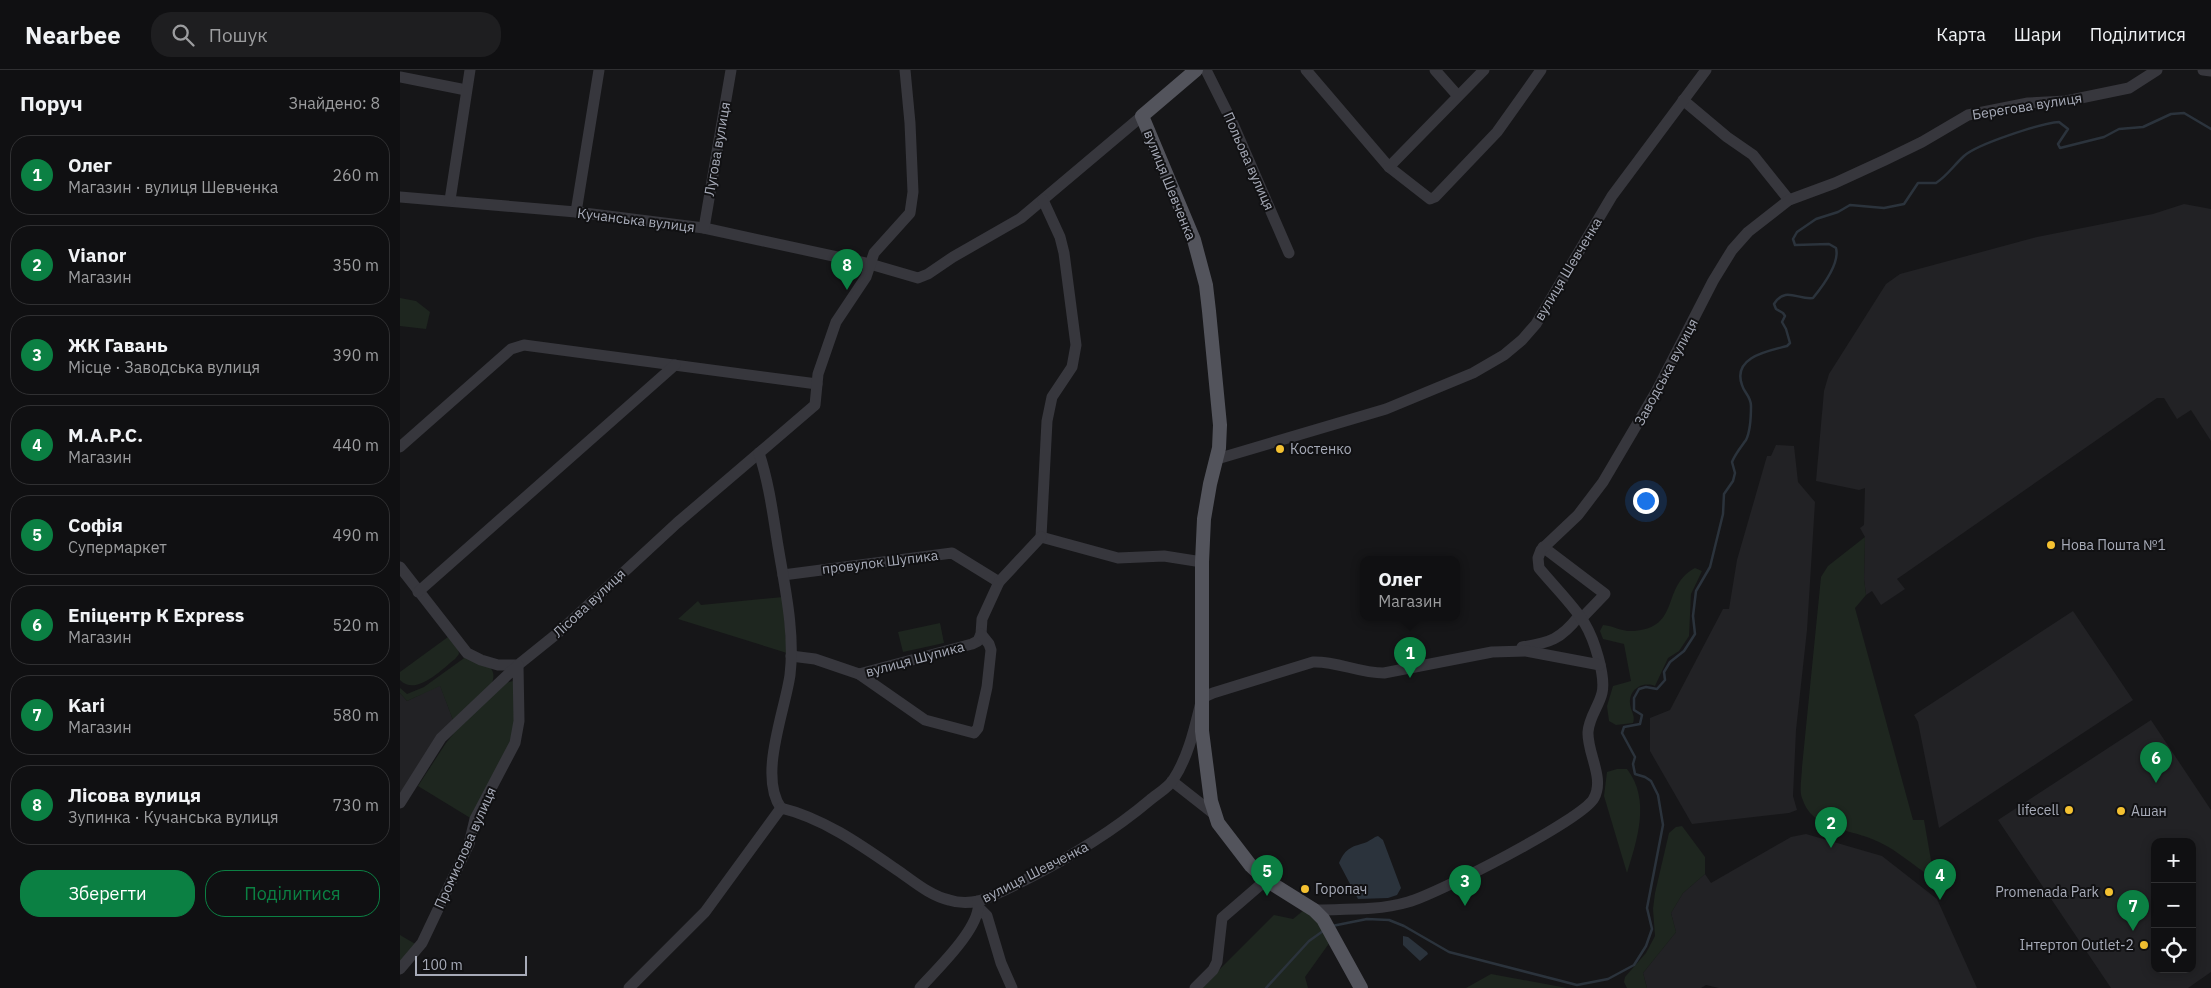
<!DOCTYPE html>
<html lang="uk">
<head>
<meta charset="utf-8">
<style>
  body { margin:0; font-family:"IBM Plex Sans",sans-serif; background:#1e1e20; color:#f1f3f6 }
  .controls { position:absolute; right:15px; bottom:15px; display:grid; overflow:hidden; border-radius:10px; box-shadow:0 2px 12px #0003 }
  .controls button { width:45px; height:45px; display:grid; place-items:center; padding:0; border:0; border-bottom:1px solid #303032; background:#101012; color:#f1f3f6; font:25px sans-serif }
  .scale { position:absolute; left:15px; bottom:12px; width:112px; box-sizing:border-box; padding-left:5px; border:2px solid #a7abb8; border-top:0; font-size:14px; line-height:18px; white-space:nowrap; color:#a7abb8; -webkit-text-stroke:4px #111113; paint-order:stroke }
  .you { position:absolute; left:1245px; top:430px; width:18px; height:18px; margin:-12px; border:4px solid #fff; border-radius:50%; background:#1a73e8; box-shadow:0 0 0 8px #1a73e833 }
  .badge { display:grid; place-items:center; width:32px; height:32px; border-radius:50%; background:#0b8043; color:#fff; font-size:16px; font-weight:700 }
  .pin { position:absolute; translate:-50% -41px; filter:drop-shadow(0 1px 2px #0008) }
  .pin::after { content:''; position:absolute; top:26px; width:18px; height:15px; background:inherit; clip-path:polygon(0 0,100% 0,50% 100%) }
  .popup { position:absolute; left:960px; top:486px; width:100px; height:65px; box-sizing:border-box; display:grid; place-content:center; border-radius:10px; background:#101012; filter:drop-shadow(0 1px 4px #0005); font-size:16px; white-space:nowrap; color:#9c9d9f }
  .popup b { font-size:19px; color:#f1f3f6 }
  .popup::after { content:''; position:absolute; left:50%; top:100%; margin-left:-10px; border:10px solid transparent; border-top-color:#101012 }
  .list { margin:0; padding:0; list-style:none }
  h2 { display:flex; justify-content:space-between; align-items:center; height:65px; margin:0; padding:0 20px; font-size:21px }
  h2 small { font-size:16px; font-weight:400; color:#9c9d9f }
  .list li { display:grid; grid-template-columns:32px 1fr auto; gap:15px; align-items:center; box-sizing:border-box; height:80px; margin:0 10px 10px; padding:0 10px; border:1px solid #303032; border-radius:20px }
  .list b { display:block; font-size:19px; white-space:nowrap }
  .list p { margin:0; font-size:16px; white-space:nowrap; color:#9c9d9f }
  .list em { font-size:16px; font-style:normal; color:#9c9d9f }
  .actions { display:flex; gap:10px; padding:15px 20px }
  .actions a { flex:1; padding:11px 0; border:1px solid #0b8043; border-radius:20px; text-align:center; font-size:18px; color:#0b8043 }
  .actions .main { background:#0b8043; color:#fff }
  .icon { flex:none; width:28px; height:28px; fill:none; stroke:currentColor; stroke-width:2; stroke-linecap:round; stroke-linejoin:round }
  .map { position:relative; flex:none; width:1811px; height:918px; overflow:hidden }
  header { display:flex; align-items:center; gap:30px; box-sizing:border-box; height:70px; padding:0 25px; background:#101012; border-bottom:1px solid #303032 }
  header strong { font-size:24px }
  nav { display:flex; gap:28px; margin-inline-start:auto; font-size:18px }
  .search { width:350px; height:45px; background:#1e1e20; display:flex; align-items:center; gap:12px; box-sizing:border-box; padding:0 18px; border-radius:20px; color:#9c9d9f; font-size:19px }
  main { display:flex }
  aside { flex:1; background:#101012 }
  .map>svg:first-child { display:block }
  .built { fill:#222225; fill-rule:evenodd }
  .green { fill:#1e261f }
  .water { fill:#2b333c }
  .lines { fill:none; stroke-linecap:round; stroke-linejoin:round }
  .stream { stroke:#2b333c; stroke-width:2.5 }
  .minor { stroke:#37373d; stroke-width:11 }
  .major { stroke:#53545c; stroke-width:14 }
  .poi-dot { fill:#f4c131; stroke:#111113; stroke-width:2 }
  .labels { text-anchor:middle; dominant-baseline:central; stroke-width:4; stroke-linejoin:round; paint-order:stroke }
  .street-label { font-size:14px; fill:#a7abb8; stroke:#111113 }
  .poi-label { font-size:14px; fill:#a7abb8; stroke:#111113; text-anchor:start }
</style>
</head>
<body>
<header>
<strong>Nearbee</strong>
<div class="search"><svg class="icon" aria-label="search" viewBox="0 0 24 24"><circle cx="10" cy="10" r="6"/><path d="M15 15l6 6"/></svg>Пошук</div>
<nav><a>Карта</a><a>Шари</a><a>Поділитися</a></nav>
</header>
<main>
<aside>
<h2>Поруч<small>Знайдено: 8</small></h2>
<ul class="list">
<li><span class="badge">1</span><div><b>Олег</b><p>Магазин · вулиця Шевченка</p></div><em>260 m</em></li>
<li><span class="badge">2</span><div><b>Vianor</b><p>Магазин</p></div><em>350 m</em></li>
<li><span class="badge">3</span><div><b>ЖК Гавань</b><p>Місце · Заводська вулиця</p></div><em>390 m</em></li>
<li><span class="badge">4</span><div><b>М.А.Р.С.</b><p>Магазин</p></div><em>440 m</em></li>
<li><span class="badge">5</span><div><b>Софія</b><p>Супермаркет</p></div><em>490 m</em></li>
<li><span class="badge">6</span><div><b>Епіцентр К Express</b><p>Магазин</p></div><em>520 m</em></li>
<li><span class="badge">7</span><div><b>Kari</b><p>Магазин</p></div><em>580 m</em></li>
<li><span class="badge">8</span><div><b>Лісова вулиця</b><p>Зупинка · Кучанська вулиця</p></div><em>730 m</em></li>
</ul>
<div class="actions"><a class="main">Зберегти</a><a>Поділитися</a></div>
</aside>
<div class="map">
<svg width="1811" height="918" viewBox="0 0 1811 918">
  <rect width="100%" height="100%" fill="#161618"/>
  <g class="built">
    <polygon points="1784,134 1811,139 1811,371 1791,340 1777,349 1764,328 1757,328 1497,509 1505,519 1481,535 1472,521 1466,525 1464,509 1465,467 1460,458 1464,455 1465,418 1459,420 1416,411 1424,321 1429,304 1486,214 1500,204 1637,167 1753,144"/>
    <polygon points="1376,375 1394,376 1398,412 1415,432 1407,560 1396,660 1393,726 1397,740 1389,743 1292,754 1250,681 1250,648 1270,640 1323,539 1329,539 1337,490 1367,386 1371,386"/>
    <polygon points="1673,541 1733,630 1539,758 1518,652 1514,645"/>
    <polygon points="40,615 53,650 0,725 0,623 7,631"/>
    <path d="M1751,650L1811,740V902L1788,918H1711L1598,750ZM1755,772H1792V899H1755Z"/>
    <polygon points="1406,764 1482,786 1537,829 1577,918 1319,918 1306,915 1301,918 1247,918 1243,903 1276,862 1271,843 1283,823 1305,804 1311,813 1391,767"/>
  </g>
  <g class="green">
    <polygon points="0,228 16,231 30,242 26,259 0,256"/>
    <path d="M1465,467L1464,509L1466,525L1455,538L1513,750H1524L1532,796L1528,802H1524C1507,790 1491,776 1472,769C1446,758 1412,760 1402,728C1399,720 1402,706 1402,697L1421,507L1428,496Z"/>
    <path d="M1295,498L1302,501L1291,524L1289,566L1279,581L1268,588L1255,616C1243,611 1229,619 1230,633C1230,640 1236,646 1233,653L1216,655L1209,651L1207,636L1213,616L1231,611L1224,574L1203,569L1200,561L1203,555C1214,556 1222,562 1234,561C1282,557 1260,517 1295,498Z"/>
    <polygon points="383,527 387,583 278,549 298,531 301,535"/>
    <polygon points="540,553 544,573 503,582 498,562"/>
    <path d="M48,567L58,578L59,584L55,589C42,599 16,627 0,610V602Z"/>
    <path d="M67,586C81,593 99,595 92,613L53,650L40,616L7,631L0,623V618L7,624L24,617Z"/>
    <polygon points="113,611 116,664 72,749 18,716 46,673 69,644 105,613"/>
    <path d="M1217,699H1227C1251,730 1237,770 1227,803L1204,726L1207,702Z"/>
    <polygon points="1282,756 1305,787 1305,804 1283,823 1271,843 1276,862 1243,903 1247,918 1227,918 1224,912 1225,907 1246,883 1255,866 1253,839 1255,823 1269,763 1276,757"/>
    <polygon points="904,840 914,847 930,872 905,907 908,918 801,918 874,845 893,849"/>
    <polygon points="0,865 17,875 0,894"/>
    <polygon points="1091,904 1167,918 1066,918"/>
  </g>
  <g class="water">
    <path d="M978,766L983,770L1001,818L997,825L988,828L958,829L939,793C946,777 952,777 967,772C971,770 974,767 978,766Z"/>
    <polygon points="1003,866 1008,867 1027,882 1028,884 1020,891 1003,875"/>
  </g>
  <g class="lines">
    <g class="stream">
      <path d="M932,856L967,849L989,850L1004,856L1049,882L1177,915L1208,909L1234,895L1246,876L1252,859L1247,838L1263,755L1258,725L1251,711L1245,707L1235,704L1233,694L1235,687L1222,663L1224,657L1240,654L1242,645L1234,640V628L1239,619L1246,617L1257,619L1265,610L1264,602L1270,592L1284,581L1295,564L1293,546L1296,521L1310,497L1323,444L1324,424L1333,411L1335,403L1332,392C1335,384 1341,377 1346,370C1350,362 1351,344 1351,336C1351,326 1344,323 1342,315C1332,287 1368,281 1387,276L1390,273L1386,259L1382,252L1385,246L1383,243L1376,239L1374,234C1385,216 1398,230 1413,228C1422,217 1440,193 1436,178L1429,174L1395,175L1393,169L1397,162L1416,149L1438,142L1450,135L1484,138L1504,134L1518,113H1536C1547,106 1554,95 1564,86C1577,74 1642,53 1659,52L1668,59L1658,74L1660,78L1704,67L1719,59L1743,57L1771,44L1784,43L1811,59"/>
      <polyline points="866,918 909,871 923,861"/>
    </g>
    <g class="minor">
      <polyline points="806,0 833,54 889,183"/>
      <polyline points="906,0 989,97 1030,129 1035,127 1097,62 1141,0"/>
      <polyline points="1035,0 1058,26"/>
      <polyline points="1803,0 1811,1"/>
      <polyline points="0,7 66,20"/>
      <polyline points="1283,30 1327,67 1353,85 1389,130"/>
      <polyline points="989,97 1084,0"/>
      <polyline points="0,127 176,142 304,158 470,194 518,208 528,204 553,187 621,148 742,46"/>
      <polyline points="50,130 70,0"/>
      <polyline points="176,142 199,0"/>
      <polyline points="304,158 331,0"/>
      <polyline points="0,377 111,279 124,275 417,314"/>
      <polyline points="817,389 986,339 1073,303 1104,285 1122,270 1136,254 1212,126 1306,0"/>
      <polyline points="641,467 647,351 652,327 672,297 676,275 664,183 660,167 643,130"/>
      <polyline points="641,467 718,488 764,486 802,492"/>
      <polyline points="1143,477 1205,524 1181,549"/>
      <polyline points="0,497 67,583 81,590 98,595 118,595 159,562 277,453 359,383"/>
      <polyline points="383,505 552,483 599,512"/>
      <polyline points="18,522 275,295"/>
      <path d="M1122,577C1150,573 1161,569 1179,546"/>
      <polyline points="391,586 415,589 459,604 572,574 578,571 581,564 582,549 599,512 641,467"/>
      <polyline points="459,604 525,650 574,663 578,658 587,617 591,580 589,574 581,564"/>
      <polyline points="772,711 814,744"/>
      <polyline points="0,733 41,668 118,595 119,651 115,673 75,749 69,774 22,873 0,899"/>
      <path d="M381,738C358,706 385,641 390,605C395,563 385,518 378,476C373,445 369,413 359,383L415,335L418,304L436,252L466,207L474,183L510,143L513,122L510,53L505,0"/>
      <polyline points="579,838 587,846 601,893 612,918"/>
      <path d="M914,840C944,839 978,841 1008,832C1035,825 1184,749 1194,728C1205,708 1187,683 1188,662C1189,647 1199,636 1202,623C1206,606 1194,569 1185,554C1176,538 1152,514 1139,498L1138,488L1141,480L1178,445L1203,412L1256,322L1313,211L1332,180L1348,162L1389,130L1435,113L1485,90L1522,72L1568,45L1628,33L1666,31L1729,18L1757,0"/>
      <path d="M229,918L305,842L381,738C423,748 461,775 497,800C512,810 530,826 549,830C558,833 569,833 579,831C594,826 609,818 623,811C669,788 711,763 750,730C757,724 768,718 773,710C789,686 795,656 802,628L813,623L913,592C937,591 958,603 984,603L1092,582L1126,581L1200,595"/>
      <path d="M520,918C536,900 583,856 578,831"/>
      <polyline points="795,918 813,900 817,892 822,848 866,810"/>
    </g>
    <polyline class="major" points="796,0 742,46 794,170 806,215 809,241 820,355 819,378 810,414 804,449 802,492 802,661 811,731 818,753 851,796 866,810 914,840 923,849 961,918"/>
  </g>
  <g class="poi-dot">
    <circle cx="880" cy="379" r="5"/>
    <circle cx="1651" cy="475" r="5"/>
    <circle cx="1669" cy="740" r="5"/>
    <circle cx="1721" cy="741" r="5"/>
    <circle cx="905" cy="819" r="5"/>
    <circle cx="1709" cy="822" r="5"/>
    <circle cx="1744" cy="875" r="5"/>
  </g>
  <g class="labels">
    <g class="street-label">
      <text transform="translate(1627 36) rotate(-9)">Берегова вулиця</text>
      <text transform="translate(317 79) rotate(-80)">Лугова вулиця</text>
      <text transform="translate(849 91) rotate(66)">Польова вулиця</text>
      <text transform="translate(770 115) rotate(68)">вулиця Шевченка</text>
      <text transform="translate(236 150) rotate(7)">Кучанська вулиця</text>
      <text transform="translate(1168 199) rotate(-59)">вулиця Шевченка</text>
      <text transform="translate(1266 302) rotate(-62)">Заводська вулиця</text>
      <text transform="translate(480 492) rotate(-7)">провулок Шупика</text>
      <text transform="translate(189 533) rotate(-43)">Лісова вулиця</text>
      <text transform="translate(515 589) rotate(-15)">вулиця Шупика</text>
      <text transform="translate(65 778) rotate(-66)">Промислова вулиця</text>
      <text transform="translate(635 802) rotate(-27)">вулиця Шевченка</text>
    </g>
    <g class="poi-label">
      <text x="890" y="379">Костенко</text>
      <text x="1661" y="475">Нова Пошта №1</text>
      <text x="1659" y="740" text-anchor="end">lifecell</text>
      <text x="1731" y="741">Ашан</text>
      <text x="915" y="819">Горопач</text>
      <text x="1699" y="822" text-anchor="end">Promenada Park</text>
      <text x="1734" y="875" text-anchor="end">Інтертоп Outlet-2</text>
    </g>
  </g>
</svg>
<div class="controls">
<button>+</button>
<button>−</button>
<button><svg class="icon" aria-label="locate" viewBox="0 0 24 24"><circle cx="12" cy="12" r="6"/><path d="M12 2v4M12 18v4M2 12h4M18 12h4"/></svg></button>
</div>
<div class="scale">100 m</div>
<div class="you"></div>
<div class="pin badge" style="left:1010px;top:608px">1</div>
<div class="popup"><b>Олег</b>Магазин</div>
<div class="pin badge" style="left:1431px;top:778px">2</div>
<div class="pin badge" style="left:1065px;top:836px">3</div>
<div class="pin badge" style="left:1540px;top:830px">4</div>
<div class="pin badge" style="left:867px;top:826px">5</div>
<div class="pin badge" style="left:1756px;top:713px">6</div>
<div class="pin badge" style="left:1733px;top:861px">7</div>
<div class="pin badge" style="left:447px;top:220px">8</div>
</div>
</main>
</body>
</html>
